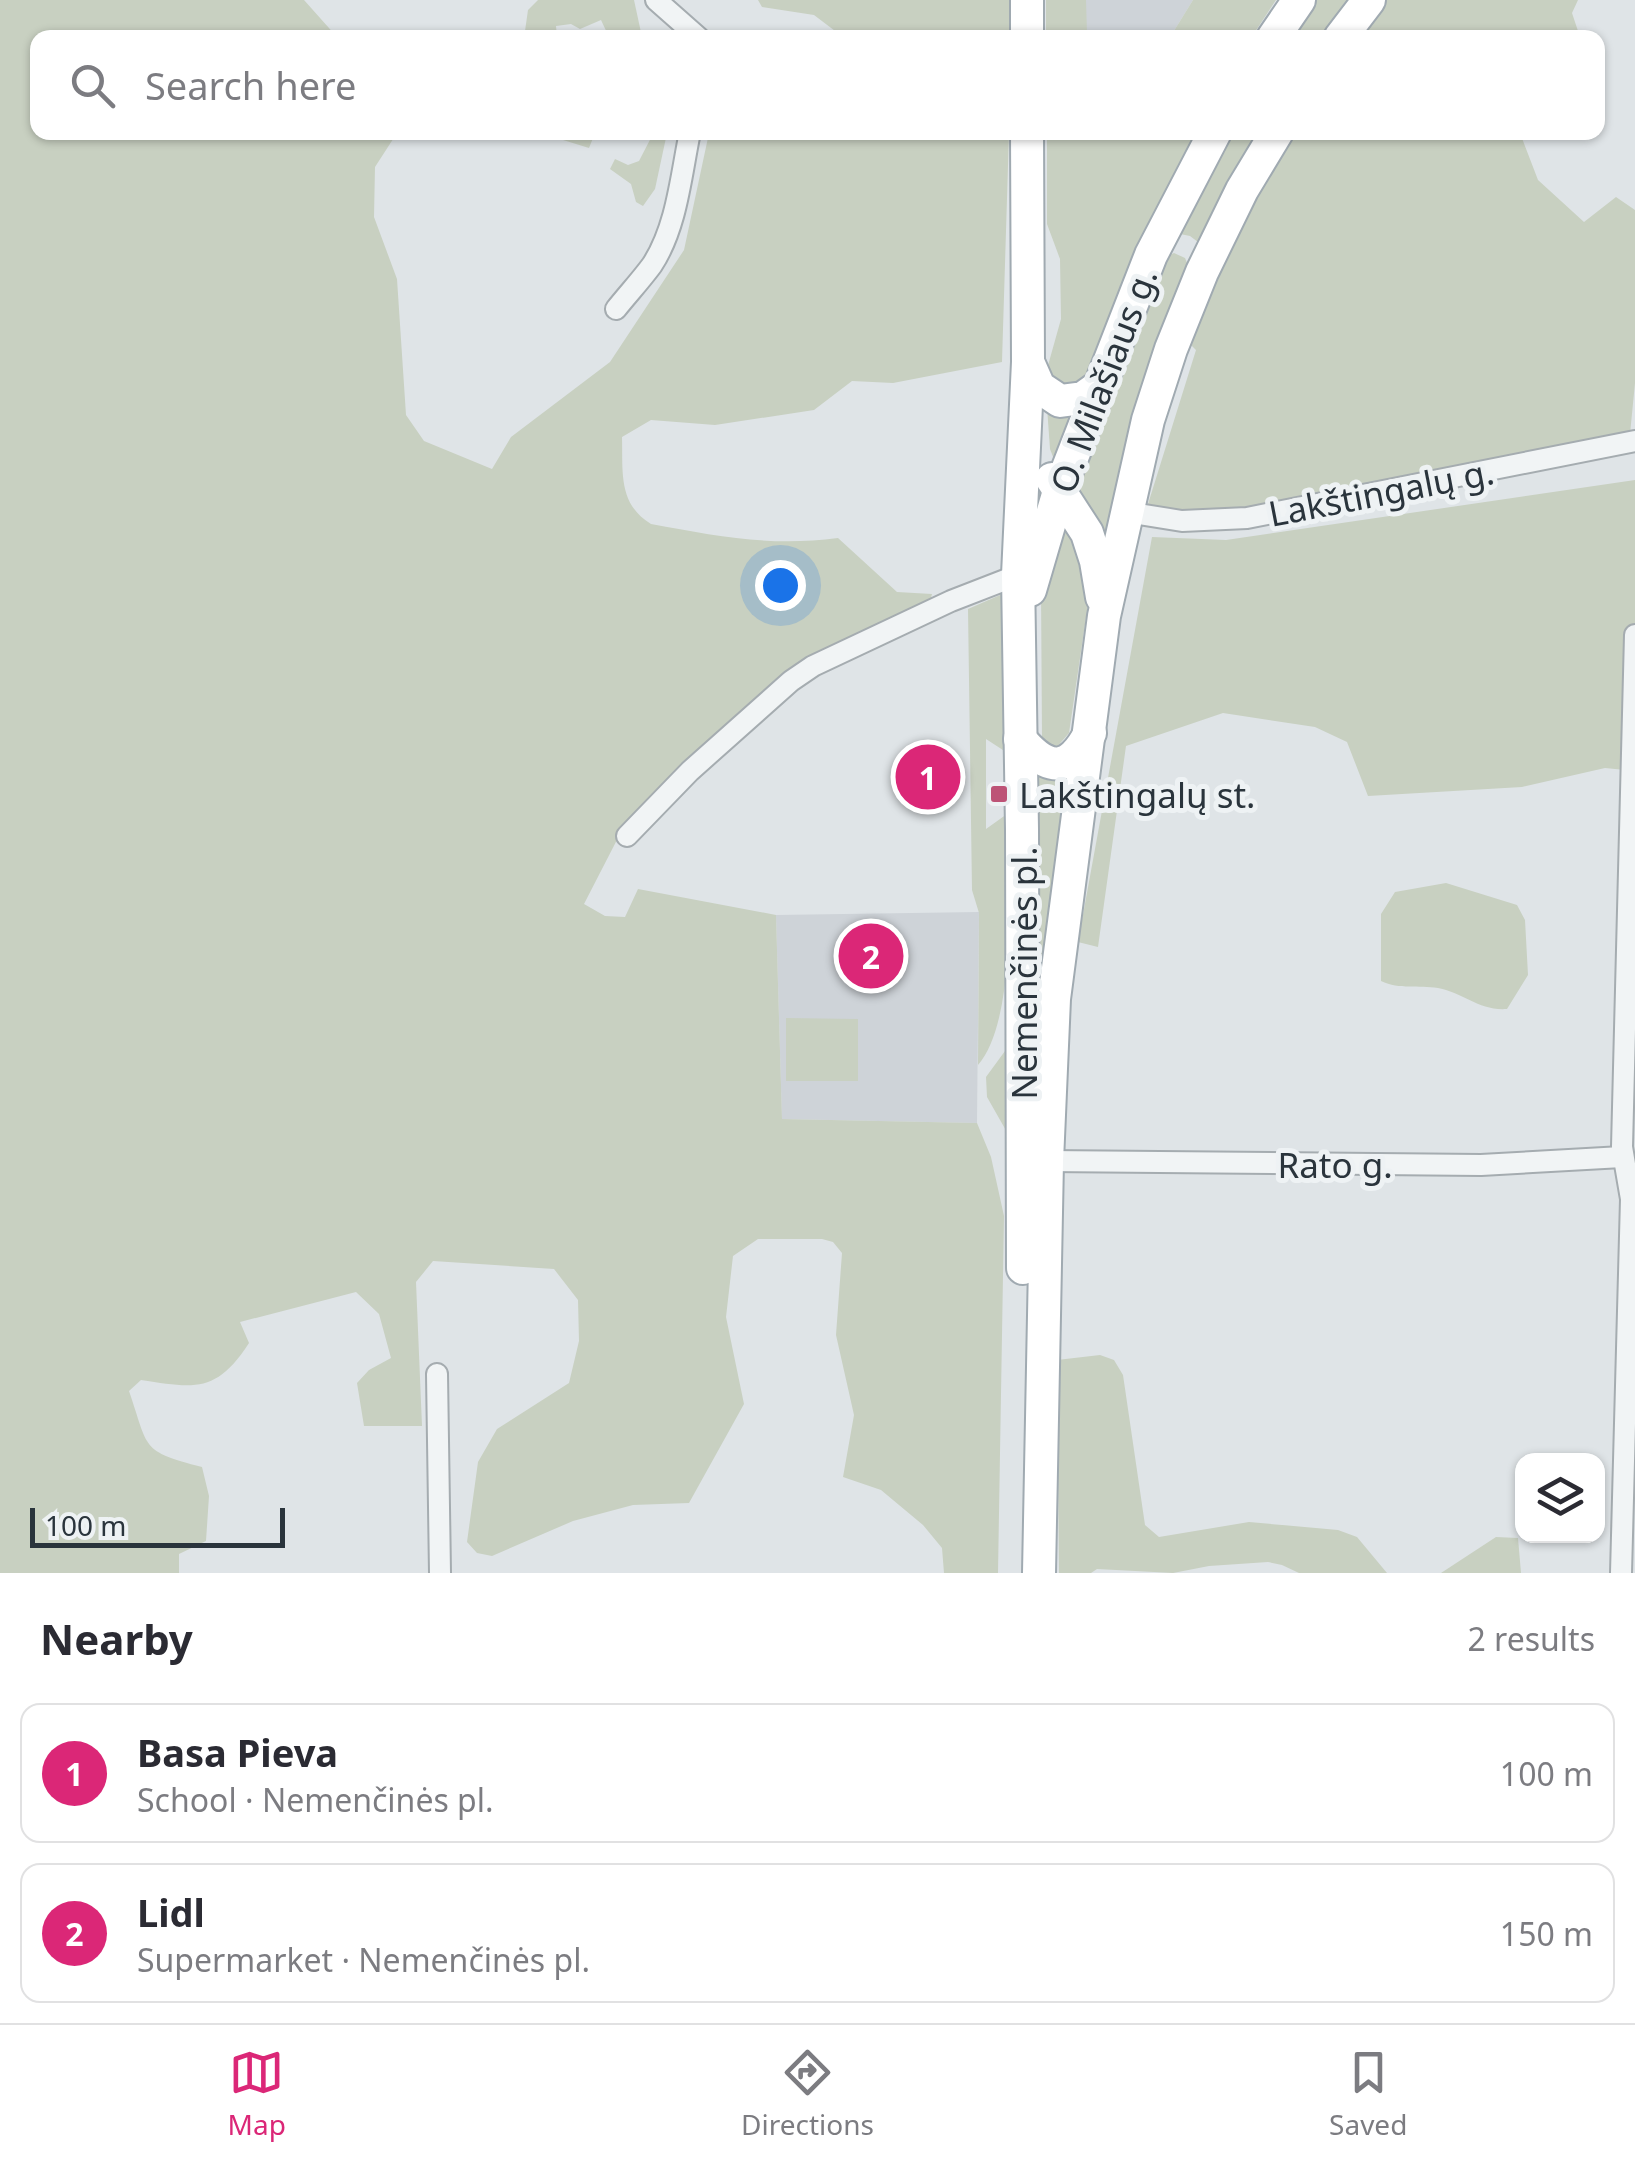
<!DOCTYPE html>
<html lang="en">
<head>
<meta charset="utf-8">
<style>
  body { margin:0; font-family:"Noto Sans",sans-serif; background:#f7f7f7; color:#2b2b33 }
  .controls { position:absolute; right:30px; bottom:30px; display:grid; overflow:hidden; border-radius:20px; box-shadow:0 2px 8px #0004 }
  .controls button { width:90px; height:90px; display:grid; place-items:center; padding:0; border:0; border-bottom:2px solid #e1e1e2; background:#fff; color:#2b2b33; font:50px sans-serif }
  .scale { position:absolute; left:30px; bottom:25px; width:255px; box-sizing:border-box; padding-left:10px; border:5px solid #2a343c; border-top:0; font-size:28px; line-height:35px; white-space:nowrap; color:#2a343c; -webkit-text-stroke:8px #eef2f4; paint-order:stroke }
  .you { position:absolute; left:780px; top:585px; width:35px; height:35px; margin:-25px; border:8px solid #fff; border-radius:50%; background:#1a73e8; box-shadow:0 0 0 15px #1a73e833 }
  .badge { display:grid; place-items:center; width:65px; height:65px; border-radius:50%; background:#db2777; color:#fff; font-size:32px; font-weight:700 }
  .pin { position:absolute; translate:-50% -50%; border:5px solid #fff; box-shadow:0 2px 10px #0006 }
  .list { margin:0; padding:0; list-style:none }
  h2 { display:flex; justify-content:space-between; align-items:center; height:130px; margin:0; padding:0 40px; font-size:42px }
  h2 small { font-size:32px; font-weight:400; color:#7c7c81 }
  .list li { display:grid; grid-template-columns:65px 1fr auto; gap:30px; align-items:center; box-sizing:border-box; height:140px; margin:0 20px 20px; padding:0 20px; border:2px solid #e1e1e2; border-radius:20px }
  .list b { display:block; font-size:38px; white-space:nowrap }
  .list p { margin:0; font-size:32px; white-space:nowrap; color:#7c7c81 }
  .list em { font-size:32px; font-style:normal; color:#7c7c81 }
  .icon { flex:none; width:55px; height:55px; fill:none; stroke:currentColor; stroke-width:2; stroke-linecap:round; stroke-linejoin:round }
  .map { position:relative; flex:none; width:1635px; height:1573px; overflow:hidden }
  .search { position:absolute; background:#fff; box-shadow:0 2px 8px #0004; left:30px; right:30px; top:30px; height:110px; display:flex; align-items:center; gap:25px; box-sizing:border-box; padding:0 35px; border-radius:20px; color:#7c7c81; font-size:38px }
  .sheet { height:450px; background:#fff }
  nav { display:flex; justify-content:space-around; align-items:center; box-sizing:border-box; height:140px; border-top:2px solid #e1e1e2; background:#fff; font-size:28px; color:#7c7c81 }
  nav a { display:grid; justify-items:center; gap:5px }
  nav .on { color:#db2777 }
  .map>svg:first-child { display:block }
  .built { fill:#ced3d8 }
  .green { fill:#c8d0c1 }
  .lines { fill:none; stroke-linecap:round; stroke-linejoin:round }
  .street-casing { stroke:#a5acb0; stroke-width:24 }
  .primary-casing { stroke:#a0aab1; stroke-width:36 }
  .street { stroke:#f1f4f5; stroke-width:20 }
  .primary { stroke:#fff; stroke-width:32 }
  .poi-dot { fill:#bd5376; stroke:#eef2f4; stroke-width:4 }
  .labels { text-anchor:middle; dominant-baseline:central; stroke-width:10; stroke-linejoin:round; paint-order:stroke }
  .street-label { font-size:35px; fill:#2a343c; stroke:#eef2f4 }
  .poi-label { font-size:35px; fill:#2a343c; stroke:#eef2f4; text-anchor:start }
</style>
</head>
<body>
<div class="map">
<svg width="1635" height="1573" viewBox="0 0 1635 1573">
  <rect width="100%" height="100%" fill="#dfe4e7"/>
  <g class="built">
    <polygon points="1086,0 1193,0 1172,34 1086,33"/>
    <polygon points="979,912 977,1123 782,1119 776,915"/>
  </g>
  <g class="green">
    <path d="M0,0H304L337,37L38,38V132L397,133L375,167L374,217L397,279L406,415L424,441L492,469L511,437L610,362L684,250L709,133H1009L1002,362L893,383L852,381L814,410L715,425L651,420L622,437C623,472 618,504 651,524C716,536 771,547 838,538L897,592L932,594L928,609L855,640L620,834L584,904L605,916L625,917L638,889L776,915L782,1119L977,1123L991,1157L1004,1216L998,1573H944L942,1548L923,1525L881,1490L843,1477L854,1415L836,1335L842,1253L833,1242L822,1239H758L733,1256L726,1317L744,1404L689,1503L633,1505L573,1521L492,1556L477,1553L467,1542L478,1462L497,1429L569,1383L579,1341L578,1300L554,1269L433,1261L416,1282L422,1426H364L357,1383L369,1370L391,1358L379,1314L356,1292L240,1322L249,1343C216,1394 194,1388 141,1380L129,1391C149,1449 140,1451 202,1467L209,1496L206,1541L179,1554V1573H0Z"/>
    <polygon points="538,0 634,0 642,37 609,37 601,20 580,29 571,24 556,26 557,37 516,37 525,31 528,10"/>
    <polygon points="758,0 1009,0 1009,37 843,37 814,15 762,7"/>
    <polygon points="1046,0 1086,0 1087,33 1172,34 1193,0 1276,0 1251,38 1046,37"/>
    <polygon points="1313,0 1355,0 1327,37 1287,38"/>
    <polygon points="1383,0 1578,0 1572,13 1580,37 1353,38"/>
    <polygon points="654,132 667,133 655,189 643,206 636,202 631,184 610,169 615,159 628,165 639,161"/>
    <polygon points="554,133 595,133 589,148 563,140"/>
    <polygon points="1047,133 1201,133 1087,385 1057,389 1047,369 1061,319 1060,259 1047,224"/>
    <polygon points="1228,133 1264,133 1202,245 1190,236 1175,233"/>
    <path d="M1288,133H1520L1538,180L1584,222L1616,197L1635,210V383L1630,434L1263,506C1232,509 1176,521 1148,504L1196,350L1191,345L1195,313Z"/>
    <polygon points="1174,253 1185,258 1190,270 1107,549 1071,493 1162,259"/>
    <polygon points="1047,407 1074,412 1055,462 1050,449"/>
    <polygon points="1635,480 1635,771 1605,768 1522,787 1368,796 1347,742 1315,727 1223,713 1126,746 1098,947 1078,942 1152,537 1226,540"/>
    <polygon points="1065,519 1090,590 1069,733 1056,748 1042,738 1041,588"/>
    <path d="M1007,592L1006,752L986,739V829L1007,814C1009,875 1018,1019 978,1065L979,913L972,890L968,609Z"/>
    <polygon points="1072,767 1039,1058 1033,769"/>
    <path d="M1446,883L1517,905L1525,920L1528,975L1507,1009C1479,1011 1464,993 1438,988C1418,985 1400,990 1381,981V914L1395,892Z"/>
    <polygon points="786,1018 858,1019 858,1081 786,1081"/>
    <polygon points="1011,1025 1012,1141 987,1097 986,1077 1005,1051"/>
    <polygon points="1100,1355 1114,1360 1123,1375 1145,1525 1159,1537 1249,1522 1338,1530 1357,1537 1387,1573 1299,1573 1282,1565 1268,1562 1209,1566 1173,1573 1097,1569 1091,1573 1059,1573 1057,1360"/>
    <polygon points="1496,1537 1518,1538 1521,1573 1441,1573"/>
  </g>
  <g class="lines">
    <g class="street-casing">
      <g id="street">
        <polyline points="656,0 699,38"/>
        <path d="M616,309C628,294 641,280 652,265C677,227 681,175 690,132"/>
        <polyline points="1126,512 1182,521 1247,518 1635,441"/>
        <polyline points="627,836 690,771 791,681 813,666 951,601 1018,575"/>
        <polyline points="1047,1161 1481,1165 1622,1157"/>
        <polyline points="437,1374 440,1573"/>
        <polyline points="1621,1573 1631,1199 1622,1147 1635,635"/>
      </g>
    </g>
    <g class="primary-casing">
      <g id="primary">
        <polyline points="1027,0 1027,38"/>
        <polyline points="1273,38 1299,0"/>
        <polyline points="1340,38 1369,0"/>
        <polyline points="1028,362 1039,387 1060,401 1083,398 1097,388"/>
        <polyline points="1052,479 1087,533 1096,561 1102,597"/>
        <polyline points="1030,590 1059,491 1151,255 1215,132"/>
        <path d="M1020,739C1048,772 1069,773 1090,733"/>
        <polyline points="1023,1268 1022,829 1018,575 1028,362 1027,132"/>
        <polyline points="1039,1573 1047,1161 1054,999 1104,616 1148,420 1171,349 1202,272 1242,190 1277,132"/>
      </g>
    </g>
    <use href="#street" class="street"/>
    <use href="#primary" class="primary"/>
  </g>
  <rect class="poi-dot" x="989" y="784" width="20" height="20" rx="5"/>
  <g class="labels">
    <g class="street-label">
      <text transform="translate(1103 380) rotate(-69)">O. Milašiaus g.</text>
      <text transform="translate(1381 492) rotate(-11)">Lakštingalų g.</text>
      <text transform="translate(1023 973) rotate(-90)">Nemenčinės pl.</text>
      <text x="1335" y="1164">Rato g.</text>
    </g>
    <g class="poi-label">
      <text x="1019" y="794">Lakštingalų st.</text>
    </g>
  </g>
</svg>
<div class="controls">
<button><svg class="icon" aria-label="layers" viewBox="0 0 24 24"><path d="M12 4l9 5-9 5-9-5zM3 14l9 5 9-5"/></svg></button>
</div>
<div class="scale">100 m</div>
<div class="you"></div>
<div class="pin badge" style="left:928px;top:777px">1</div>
<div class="pin badge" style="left:871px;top:956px">2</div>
<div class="search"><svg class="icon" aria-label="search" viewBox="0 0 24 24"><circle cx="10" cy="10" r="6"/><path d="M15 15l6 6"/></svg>Search here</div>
</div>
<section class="sheet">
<h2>Nearby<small>2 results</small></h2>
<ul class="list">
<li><span class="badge">1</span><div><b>Basa Pieva</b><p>School · Nemenčinės pl.</p></div><em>100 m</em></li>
<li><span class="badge">2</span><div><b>Lidl</b><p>Supermarket · Nemenčinės pl.</p></div><em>150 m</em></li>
</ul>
</section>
<nav>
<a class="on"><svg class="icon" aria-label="map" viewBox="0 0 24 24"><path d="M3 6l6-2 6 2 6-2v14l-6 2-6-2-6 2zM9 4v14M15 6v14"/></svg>Map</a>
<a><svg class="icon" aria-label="directions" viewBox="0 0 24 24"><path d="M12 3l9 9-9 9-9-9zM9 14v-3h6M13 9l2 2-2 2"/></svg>Directions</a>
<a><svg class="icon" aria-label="saved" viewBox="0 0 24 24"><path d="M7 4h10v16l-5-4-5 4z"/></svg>Saved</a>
</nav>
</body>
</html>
